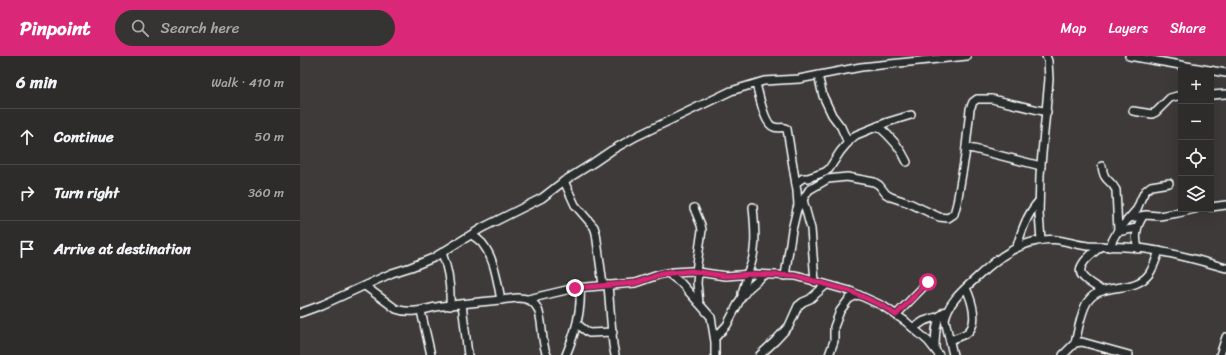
<!DOCTYPE html>
<html lang="en">
<head>
<meta charset="utf-8">
<style>
  body { margin:0; font-family:Sriracha,sans-serif; background:#363433; color:#f1f3f6 }
  .controls { position:absolute; right:12px; top:12px; display:grid; overflow:hidden; border-radius:0px; box-shadow:0 4px 16px #0002 }
  .controls button { width:36px; height:36px; display:grid; place-items:center; padding:0; border:0; border-bottom:1px solid #494847; background:#2e2c2b; color:#f1f3f6; font:20px sans-serif }
  .stop { position:absolute; width:12px; height:12px; margin:-9px; border:3px solid #db2777; border-radius:50%; background:#fff }
  .stop.end { background:#db2777; border-color:#fff; box-shadow:0 1px 4px #0008 }
  .list { margin:0; padding:0; list-style:none }
  h2 { display:flex; justify-content:space-between; align-items:center; height:52px; margin:0; padding:0 16px; font-size:17px }
  h2 small { font-size:13px; font-weight:400; color:#a7a7a9 }
  .list li { display:grid; grid-template-columns:26px 1fr auto; gap:12px; align-items:center; box-sizing:border-box; height:56px; padding:0 16px; border-top:1px solid #494847 }
  .list b { display:block; font-size:15px; white-space:nowrap }
  .list em { font-size:13px; font-style:normal; color:#a7a7a9 }
  .icon { flex:none; width:22px; height:22px; fill:none; stroke:currentColor; stroke-width:2; stroke-linecap:round; stroke-linejoin:round }
  .map { position:relative; flex:none; width:926px; height:299px; overflow:hidden }
  header { display:flex; align-items:center; gap:24px; box-sizing:border-box; height:56px; padding:0 20px; background:#db2777; color:#fff }
  header strong { font-size:19px }
  nav { display:flex; gap:22px; margin-inline-start:auto; font-size:14px }
  .search { width:280px; height:36px; background:#363433; display:flex; align-items:center; gap:10px; box-sizing:border-box; padding:0 14px; border-radius:22px; color:#a7a7a9; font-size:15px }
  main { display:flex }
  aside { flex:1; background:#2e2c2b }
  .map>svg:first-child { display:block }
  .lines { fill:none; stroke-linecap:round; stroke-linejoin:round }
  .minor-casing { stroke:#fff; stroke-width:10 }
  .minor { stroke:#2a2d2e; stroke-width:7 }
  .route { stroke:#db2777; stroke-width:5 }
</style>
</head>
<body>
<header>
<strong>Pinpoint</strong>
<div class="search"><svg class="icon" aria-label="search" viewBox="0 0 24 24"><circle cx="10" cy="10" r="6"/><path d="M15 15l6 6"/></svg>Search here</div>
<nav><a>Map</a><a>Layers</a><a>Share</a></nav>
</header>
<main>
<aside>
<h2>6 min<small>Walk · 410 m</small></h2>
<ul class="list">
<li><svg class="icon" aria-label="ahead" viewBox="0 0 24 24"><path d="M12 20V5M6 11l6-6 6 6"/></svg><div><b>Continue</b></div><em>50 m</em></li>
<li><svg class="icon" aria-label="right" viewBox="0 0 24 24"><path d="M7 20v-9h11M14 6l5 5-5 5"/></svg><div><b>Turn right</b></div><em>360 m</em></li>
<li><svg class="icon" aria-label="arrive" viewBox="0 0 24 24"><path d="M6 21V4h12l-3 4 3 4H6"/></svg><div><b>Arrive at destination</b></div></li>
</ul>
</aside>
<div class="map">
<svg width="926" height="299" viewBox="0 0 926 299">
  <rect width="100%" height="100%" fill="#3d3a39"/>
  <filter id="ink" filterUnits="userSpaceOnUse"><feTurbulence type="fractalNoise" baseFrequency=".025" numOctaves="2"/><feDisplacementMap in="SourceGraphic" scale="8" xChannelSelector="R" yChannelSelector="G"/><feConvolveMatrix kernelMatrix="1 2 1 2 8 2 1 2 1" color-interpolation-filters="sRGB"/></filter>
  <g filter="url(#ink)">
    <g class="lines">
      <g class="minor-casing">
        <g id="minor">
          <polyline points="829,0 926,17"/>
          <polyline points="518,19 523,40 532,59 541,71 548,87"/>
          <path d="M456,28C459,37 464,69 474,71C479,73 482,70 487,73L497,135L498,149L492,174L485,220"/>
          <polyline points="911,39 926,38"/>
          <polyline points="833,55 852,58 856,56 870,42 881,39"/>
          <path d="M578,70C590,80 601,92 607,106"/>
          <polyline points="666,92 674,93 741,110"/>
          <path d="M802,110C804,127 810,122 816,134L818,174"/>
          <polyline points="264,125 275,149 294,171 296,177 303,229"/>
          <polyline points="496,127 503,122 508,122 525,116 529,113 540,96 550,84 556,79 588,66 611,59"/>
          <polyline points="503,144 511,173 515,226"/>
          <polyline points="911,151 926,149"/>
          <polyline points="394,152 401,169 402,174 396,215"/>
          <polyline points="497,153 509,134 528,123 547,121 574,126 579,129 586,138 591,141 609,147 639,161 648,162 654,158 657,147 665,100 670,53 673,46 677,43 692,43 747,56"/>
          <polyline points="830,162 846,159 859,160 878,157 895,153"/>
          <polyline points="817,176 837,172"/>
          <path d="M172,179C175,181 179,184 182,187C195,203 197,224 201,244"/>
          <polyline points="741,184 739,158 740,119 749,23 748,5 746,0"/>
          <path d="M717,190C722,174 727,158 739,145"/>
          <path d="M802,190C794,196 772,211 784,222C789,227 797,231 802,235"/>
          <polyline points="809,191 817,176 837,153 841,143 845,135 851,130 869,127"/>
          <path d="M838,193C835,180 836,171 843,160"/>
          <path d="M142,197C149,215 151,230 150,250"/>
          <polyline points="398,216 397,227 399,247"/>
          <polyline points="368,217 381,227 411,261 415,286 415,299"/>
          <path d="M446,219C458,200 455,172 453,151"/>
          <polyline points="308,229 313,289 315,299"/>
          <path d="M65,230L96,253C112,259 127,252 142,250C167,247 192,245 217,242C250,241 237,279 247,299"/>
          <polyline points="442,237 448,218"/>
          <polyline points="228,243 275,232 335,227 361,218 374,216 391,215 425,220 452,218 496,220 550,235 583,250 605,265 628,285 639,299"/>
          <polyline points="162,248 168,299"/>
          <polyline points="121,255 131,299"/>
          <polyline points="0,257 22,249 92,217 111,211 133,202 182,172 242,142 264,125 293,107 312,94 337,80 431,35 464,25 499,23 561,11 667,0"/>
          <polyline points="596,259 628,226"/>
          <polyline points="277,268 289,277 313,276"/>
          <polyline points="612,271 618,269 624,265 640,260"/>
          <polyline points="415,282 427,269 441,242 449,232 464,219"/>
          <path d="M650,284C655,282 662,280 667,277C680,267 671,243 666,232"/>
          <path d="M775,287C778,276 781,254 788,245C802,225 834,238 849,218C854,211 856,203 859,195"/>
          <path d="M635,293C635,284 635,256 647,255"/>
          <path d="M266,299C275,277 282,255 280,231"/>
          <polyline points="460,299 475,285 489,270 498,250 503,246 510,243 526,229"/>
          <polyline points="529,299 534,285 534,271 540,255 549,243 557,239"/>
          <path d="M653,299L645,264C647,248 662,235 673,225C692,207 711,190 737,185C757,180 769,188 788,190C807,191 827,190 846,193C873,197 899,204 926,212"/>
          <polyline points="763,299 775,287 782,286 829,299"/>
          <polyline points="920,299 926,281"/>
        </g>
      </g>
      <use href="#minor" class="minor"/>
    </g>
  </g>
  <g class="lines" filter="url(#ink)">
    <polyline class="route" points="275,232 336,227 361,218 391,215 425,220 452,218 496,220 550,235 583,250 596,259 628,226"/>
  </g>
</svg>
<div class="controls">
<button>+</button>
<button>−</button>
<button><svg class="icon" aria-label="locate" viewBox="0 0 24 24"><circle cx="12" cy="12" r="6"/><path d="M12 2v4M12 18v4M2 12h4M18 12h4"/></svg></button>
<button><svg class="icon" aria-label="layers" viewBox="0 0 24 24"><path d="M12 4l9 5-9 5-9-5zM3 14l9 5 9-5"/></svg></button>
</div>
<div class="stop" style="left:628px;top:226px"></div>
<div class="stop end" style="left:275px;top:232px"></div>
</div>
</main>
</body>
</html>
